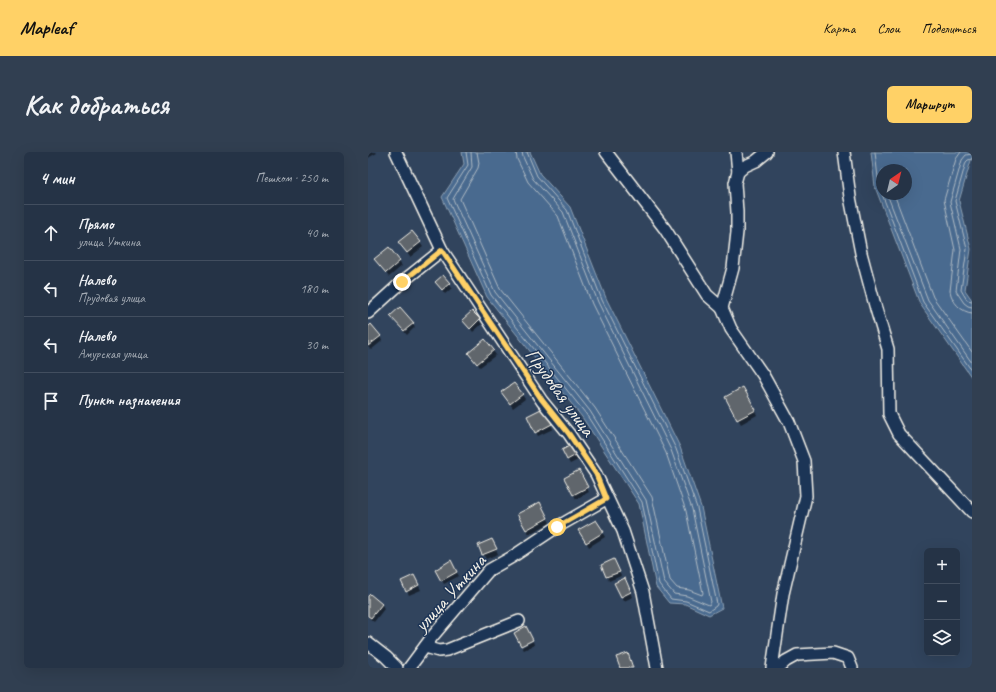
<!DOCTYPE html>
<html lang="ru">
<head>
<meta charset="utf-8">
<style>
  body { margin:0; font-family:Caveat,sans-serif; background:#313f51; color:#f1f3f6 }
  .controls { position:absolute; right:12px; bottom:12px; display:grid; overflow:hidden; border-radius:6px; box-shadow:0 4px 16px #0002 }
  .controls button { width:36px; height:36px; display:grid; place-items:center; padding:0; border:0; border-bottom:1px solid #424e5f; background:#253346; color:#f1f3f6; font:20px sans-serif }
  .compass { position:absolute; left:508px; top:12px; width:36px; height:36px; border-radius:50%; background:#253346; box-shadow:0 4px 16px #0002; rotate:35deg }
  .stop { position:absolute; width:12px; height:12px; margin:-9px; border:3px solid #ffd166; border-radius:50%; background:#fff }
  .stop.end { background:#ffd166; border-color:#fff; box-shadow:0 1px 4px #0008 }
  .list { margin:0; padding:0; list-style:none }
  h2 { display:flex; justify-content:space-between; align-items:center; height:52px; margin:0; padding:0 16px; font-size:17px }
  h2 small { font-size:13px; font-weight:400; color:#a3aab3 }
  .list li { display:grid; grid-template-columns:26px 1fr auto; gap:12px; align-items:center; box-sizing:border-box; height:56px; padding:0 16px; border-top:1px solid #424e5f }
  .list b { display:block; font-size:15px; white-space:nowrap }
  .list p { margin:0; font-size:13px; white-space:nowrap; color:#a3aab3 }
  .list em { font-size:13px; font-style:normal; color:#a3aab3 }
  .icon { flex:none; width:22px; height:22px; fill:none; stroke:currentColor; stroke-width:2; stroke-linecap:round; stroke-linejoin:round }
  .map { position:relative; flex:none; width:604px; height:516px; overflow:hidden; border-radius:6px }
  header { display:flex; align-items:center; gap:24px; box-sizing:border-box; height:56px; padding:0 20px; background:#ffd166; color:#111 }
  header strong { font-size:19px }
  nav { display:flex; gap:22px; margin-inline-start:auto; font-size:14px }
  .intro { display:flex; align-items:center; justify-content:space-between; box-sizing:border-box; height:96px; padding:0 24px }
  h1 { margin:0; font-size:28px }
  .button { padding:10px 18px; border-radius:6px; background:#ffd166; color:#111; font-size:14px; font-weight:700 }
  main { display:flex; gap:24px; padding:0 24px }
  aside { flex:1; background:#253346; border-radius:6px; box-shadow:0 4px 16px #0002 }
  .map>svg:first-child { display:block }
  .water { fill:#496a8f; stroke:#8da0b3; fill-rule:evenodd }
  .shadow { fill:#0007 }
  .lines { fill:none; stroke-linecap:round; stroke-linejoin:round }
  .shore { stroke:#b0bbc4; stroke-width:1 }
  .building { fill:#61666c; stroke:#f4f1e8 }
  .minor-casing { stroke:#f4f1e8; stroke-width:14 }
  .minor { stroke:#1d3557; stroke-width:11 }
  .route { stroke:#ffd166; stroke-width:5 }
  .labels { text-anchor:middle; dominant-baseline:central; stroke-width:3; stroke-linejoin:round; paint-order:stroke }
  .street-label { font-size:20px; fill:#f4f1e8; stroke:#1d3557 }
</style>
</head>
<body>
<header>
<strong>Mapleaf</strong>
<nav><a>Карта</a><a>Слои</a><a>Поделиться</a></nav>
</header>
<div class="intro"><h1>Как добраться</h1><a class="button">Маршрут</a></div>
<main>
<aside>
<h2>4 мин<small>Пешком · 250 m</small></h2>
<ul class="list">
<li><svg class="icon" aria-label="ahead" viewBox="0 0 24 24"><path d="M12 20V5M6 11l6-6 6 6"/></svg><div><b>Прямо</b><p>улица Уткина</p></div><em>40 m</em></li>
<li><svg class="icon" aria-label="left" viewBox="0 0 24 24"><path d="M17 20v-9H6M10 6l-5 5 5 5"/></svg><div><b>Налево</b><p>Прудовая улица</p></div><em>180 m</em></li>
<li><svg class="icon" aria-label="left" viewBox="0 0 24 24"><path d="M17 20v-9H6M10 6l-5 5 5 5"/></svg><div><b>Налево</b><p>Амурская улица</p></div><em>30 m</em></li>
<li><svg class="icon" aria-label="arrive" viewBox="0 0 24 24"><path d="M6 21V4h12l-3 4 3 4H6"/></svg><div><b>Пункт назначения</b></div></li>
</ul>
</aside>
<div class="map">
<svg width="604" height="516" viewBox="0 0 604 516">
  <rect width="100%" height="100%" fill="#31445d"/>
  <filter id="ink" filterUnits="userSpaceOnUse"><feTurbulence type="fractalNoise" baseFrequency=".025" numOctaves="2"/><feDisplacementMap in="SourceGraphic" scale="8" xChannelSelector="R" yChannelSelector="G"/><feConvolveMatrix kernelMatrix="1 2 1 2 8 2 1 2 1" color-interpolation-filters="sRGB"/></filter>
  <g filter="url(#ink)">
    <g class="water">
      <polygon points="94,0 162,0 172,22 202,55 238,146 312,295 333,355 354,456 341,463 317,452 301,451 288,435 271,352 214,265 119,145 74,45 96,12"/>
      <path d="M503,0H604V5L591,49L603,97L597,138L604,148V226L552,152L507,35ZM514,18H538V42H514Z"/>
    </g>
    <g class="shadow">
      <polygon points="0,0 8,0 9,1 0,6"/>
      <polygon points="44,80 55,95 42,105 31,90"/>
      <polygon points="21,96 34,114 21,125 10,111"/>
      <polygon points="75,124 84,136 77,142 71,134"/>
      <polygon points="104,160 114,172 105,180 96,168"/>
      <polygon points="26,168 45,171 47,175 39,183"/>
      <polygon points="0,176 12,184 14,189 3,198 0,195"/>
      <polygon points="117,188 128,203 112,215 104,205"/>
      <polygon points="146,232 157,247 145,256 134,241"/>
      <polygon points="375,236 389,263 373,272 358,246"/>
      <polygon points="175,257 185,277 170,284 168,280"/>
      <polygon points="203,295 210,308 202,312 195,299"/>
      <polygon points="210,320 221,340 208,347 198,326"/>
      <polygon points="172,351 182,371 161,382 150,362"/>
      <polygon points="228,369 237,385 221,395 212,379"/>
      <polygon points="126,392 130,402 118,407 111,394"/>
      <polygon points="83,410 91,424 76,432 68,418"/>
      <polygon points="234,413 248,413 253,424 241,429"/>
      <polygon points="48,428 53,438 41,443 39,439"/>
      <polygon points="248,432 259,432 265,445 256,449"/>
      <polygon points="0,445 14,452 16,457 6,470 0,465"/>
      <polygon points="165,489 166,493 156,498 154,495"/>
    </g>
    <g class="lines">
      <g class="shore">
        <polyline points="98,0 100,13 79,46 123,143 218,262 274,350 291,432 303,447 318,449 341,459 348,454 349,452 329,356 308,297 234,148 199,58 169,24 159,0"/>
        <polyline points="103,0 104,15 85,47 127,140 222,259 278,348 296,430 306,442 319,444 341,453 343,450 324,357 303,298 230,150 195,60 165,27 155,5 154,0"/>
        <polyline points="109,0 111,11 110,16 92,47 132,137 227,256 284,345 302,428 309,436 321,438 334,443 335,441 318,359 298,301 224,152 190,64 160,30 149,7 148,0"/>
        <polyline points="507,0 511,34 555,150 604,219"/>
        <path d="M593,0L588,7L576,48L587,98L582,139C584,150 593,160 604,161"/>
        <polyline points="604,2 598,3 594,8 582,50 593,97 588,139 596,151 600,154 604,155"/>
        <polyline points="604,7 600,8 598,10 587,49 599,97 593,138 599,148 604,149"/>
        <polyline points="519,42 560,148 604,211"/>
        <polyline points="526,42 565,145 604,200"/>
      </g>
    </g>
    <g class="building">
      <polygon points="44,79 53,90 39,101 30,90"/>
      <polygon points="21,95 32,109 18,121 6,107"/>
      <polygon points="75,123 82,131 74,138 67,130"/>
      <polygon points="32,155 46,171 36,179 22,164"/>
      <polygon points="104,159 112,167 102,177 94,168"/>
      <polygon points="3,172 13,184 0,194 0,175"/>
      <polygon points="117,187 126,198 109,212 100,201"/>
      <polygon points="146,231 155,242 142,252 133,240"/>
      <polygon points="375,235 388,258 369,268 357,245"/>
      <polygon points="175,256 184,272 167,281 159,264"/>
      <polygon points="203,293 208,303 199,308 194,298"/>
      <polygon points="211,318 220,335 205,343 196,326"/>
      <polygon points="172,350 180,366 158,378 149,362"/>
      <polygon points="228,368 236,380 218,391 210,378"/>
      <polygon points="124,387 129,397 114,403 110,393"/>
      <polygon points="246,407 252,420 238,425 233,413"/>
      <polygon points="83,408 89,420 73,429 67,418"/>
      <polygon points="46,423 51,433 38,440 33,429"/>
      <polygon points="257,426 263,440 253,445 246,431"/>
      <polygon points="2,442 14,452 3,466 0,464 0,444"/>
      <polygon points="158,474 165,488 153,494 146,481"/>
      <polygon points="260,501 265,516 252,516 248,505"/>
    </g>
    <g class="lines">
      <g class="minor-casing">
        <g id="minor">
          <polyline points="28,0 74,98 174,249 201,282 228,322 255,379 275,440 289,516"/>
          <polyline points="238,0 297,77 339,143 354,156"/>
          <polyline points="368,0 370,20"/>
          <polyline points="399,0 388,9 377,14 370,20 367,31 369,60 369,80 365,116 354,156 363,177 395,223 421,270 436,309 438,344 415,442 404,516"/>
          <polyline points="476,0 482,45 493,101 508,157 520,197 521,262 531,282 604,360"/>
          <polyline points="0,161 34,130 74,98"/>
          <polyline points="0,491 18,505 29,516"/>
          <polyline points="57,495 71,499 79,498 151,469"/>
          <polyline points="41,516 64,485 121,418 144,405 189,375 238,347"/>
          <polyline points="410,516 418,509 429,503 465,501 480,506 484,516"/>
        </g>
      </g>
      <use href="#minor" class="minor"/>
    </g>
  </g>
  <g class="lines" filter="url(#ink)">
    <polyline class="route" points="34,130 74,98 174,248 201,282 228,322 238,347 189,375"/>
  </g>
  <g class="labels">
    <g class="street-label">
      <text transform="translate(192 240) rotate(54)">Прудовая улица</text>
      <text transform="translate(82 441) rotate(-48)">улица Уткина</text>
    </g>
  </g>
</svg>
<div class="controls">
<button>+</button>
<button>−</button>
<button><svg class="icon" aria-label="layers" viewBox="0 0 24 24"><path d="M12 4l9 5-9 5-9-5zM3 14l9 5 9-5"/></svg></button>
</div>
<svg class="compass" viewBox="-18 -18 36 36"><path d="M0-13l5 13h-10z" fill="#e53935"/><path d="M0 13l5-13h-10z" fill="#a3aab3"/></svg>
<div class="stop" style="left:189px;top:375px"></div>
<div class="stop end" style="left:34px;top:130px"></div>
</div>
</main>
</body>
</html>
